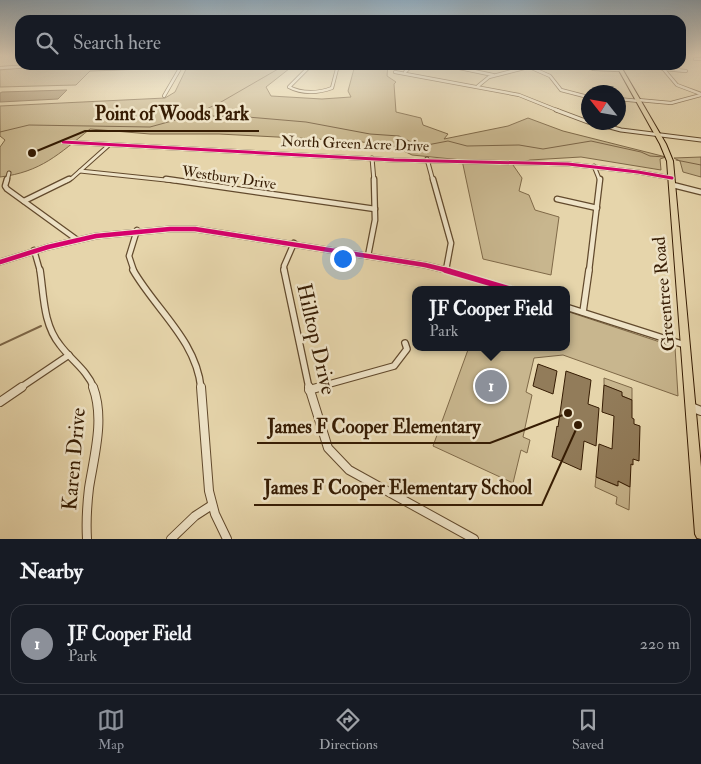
<!DOCTYPE html>
<html lang="en">
<head>
<meta charset="utf-8">
<style>
  body { margin:0; font-family:"IM FELL Double Pica",serif; background:#20242c; color:#f1f3f6 }
  .compass { position:absolute; left:581px; top:85px; width:45px; height:45px; border-radius:50%; background:#171b24; box-shadow:0 5px 20px #0002; rotate:301deg }
  .you { position:absolute; left:342px; top:258px; width:18px; height:18px; margin:-12px; border:4px solid #fff; border-radius:50%; background:#1a73e8; box-shadow:0 0 0 8px #1a73e833 }
  .badge { display:grid; place-items:center; width:32px; height:32px; border-radius:50%; background:#8c9099; color:#fff; font-size:16px; font-weight:700 }
  .pin { position:absolute; translate:-50% -50%; border:2px solid #fff; box-shadow:0 1px 5px #0006 }
  .popup { position:absolute; left:412px; top:286px; width:158px; height:65px; box-sizing:border-box; display:grid; place-content:center; border-radius:10px; background:#171b24; filter:drop-shadow(0 1px 4px #0005); font-size:16px; white-space:nowrap; color:#9ea1a6 }
  .popup b { font-size:19px; color:#f1f3f6 }
  .popup::after { content:''; position:absolute; left:50%; top:100%; margin-left:-10px; border:10px solid transparent; border-top-color:#171b24 }
  .list { margin:0; padding:0; list-style:none }
  h2 { display:flex; justify-content:space-between; align-items:center; height:65px; margin:0; padding:0 20px; font-size:21px }
  h2 small { font-size:16px; font-weight:400; color:#9ea1a6 }
  .list li { display:grid; grid-template-columns:32px 1fr auto; gap:15px; align-items:center; box-sizing:border-box; height:80px; margin:0 10px 10px; padding:0 10px; border:1px solid #363941; border-radius:15px }
  .list b { display:block; font-size:19px; white-space:nowrap }
  .list p { margin:0; font-size:16px; white-space:nowrap; color:#9ea1a6 }
  .list em { font-size:16px; font-style:normal; color:#9ea1a6 }
  .icon { flex:none; width:28px; height:28px; fill:none; stroke:currentColor; stroke-width:2; stroke-linecap:round; stroke-linejoin:round }
  .map { position:relative; flex:none; width:701px; height:539px; overflow:hidden }
  .search { position:absolute; background:#171b24; box-shadow:0 5px 20px #0002; left:15px; right:15px; top:15px; height:55px; display:flex; align-items:center; gap:12px; box-sizing:border-box; padding:0 18px; border-radius:15px; color:#9ea1a6; font-size:19px }
  .sheet { height:155px; background:#171b24 }
  nav { display:flex; justify-content:space-around; align-items:center; box-sizing:border-box; height:70px; border-top:1px solid #363941; background:#171b24; font-size:14px; color:#9ea1a6 }
  nav a { display:grid; justify-items:center; gap:2px }
  nav .on { color:#8c9099 }
  .map>svg:first-child { display:block }
  .green { fill:#c8b68e; stroke:#7f6948 }
  .water { fill:#aa9672; stroke:#7c6546 }
  .lines { fill:none; stroke-linecap:round; stroke-linejoin:round }
  .stream-far1 { stroke:#7c6546; stroke-width:1 }
  .stream { stroke:#7c6546; stroke-width:2 }
  .building { fill:#927c5a; stroke:#361c03 }
  .minor-far4-casing { stroke:#624a2d; stroke-width:4 }
  .minor-far3-casing { stroke:#624a2d; stroke-width:5 }
  .minor-far2-casing { stroke:#624a2d; stroke-width:7 }
  .minor-far1-casing { stroke:#624a2d; stroke-width:8 }
  .minor-casing { stroke:#624a2d; stroke-width:10 }
  .primary-casing { stroke:#361c03; stroke-width:2 }
  .minor-far4 { stroke:#efe4c8; stroke-width:2.5 }
  .minor-far3 { stroke:#efe4c8; stroke-width:3 }
  .minor-far2 { stroke:#efe4c8; stroke-width:4.5 }
  .minor-far1 { stroke:#efe4c8; stroke-width:5.5 }
  .minor { stroke:#efe4c8; stroke-width:8 }
  .primary { fill:#e6d5ab; fill-rule:evenodd }
  .cycleway-far2-casing { stroke:#efe4c8; stroke-width:5 }
  .cycleway-far1-casing { stroke:#efe4c8; stroke-width:7 }
  .cycleway-casing { stroke:#efe4c8; stroke-width:9 }
  .cycleway-far2 { stroke:#d6006c; stroke-width:3 }
  .cycleway-far1 { stroke:#d6006c; stroke-width:4.5 }
  .cycleway { stroke:#d6006c; stroke-width:5.5 }
  .labels { text-anchor:middle; dominant-baseline:central; stroke-width:5; stroke-linejoin:round; paint-order:stroke }
  .far-street-label { font-size:15px; fill:#361c03; stroke:#efe4c8 }
  .street-label { font-size:18px; fill:#361c03; stroke:#efe4c8 }
  .near-street-label { font-size:21px; fill:#361c03; stroke:#efe4c8 }
  .leader { fill:none; stroke:#361c03; stroke-width:2 }
  .callout-dot { fill:#361c03; stroke:#efe4c8; stroke-width:2 }
  .callout-label { font-size:19px; text-anchor:middle; font-weight:bold; fill:#361c03; stroke:#efe4c8; stroke-width:5; stroke-linejoin:round; paint-order:stroke }
</style>
</head>
<body>
<div class="map">
<svg width="701" height="539" viewBox="0 0 701 539">
  <rect width="100%" height="100%" fill="#e6d5ab"/>
  <filter id="stains"><feTurbulence type="fractalNoise" baseFrequency=".004" numOctaves="4"/><feColorMatrix values="0 0 0 0 .2 0 0 0 0 .09 0 0 0 0 .02 0 0 0 .5 -.17"/></filter>
  <radialGradient id="worn" r=".72"><stop offset=".6" stop-color="#630" stop-opacity="0"/><stop offset="1" stop-color="#630" stop-opacity=".3"/></radialGradient>
  <g class="green">
    <polygon points="52,65 178,65 177,68 90,71 76,85 0,87 0,70"/>
    <path d="M188,65H294L266,87L271,96L322,99L351,97L348,91L355,65H388L387,76L396,82L394,84L396,112L421,118L423,125L448,134L444,139L508,126L528,118L563,131L666,157L660,159L661,170L581,157L530,160L513,165L522,178L519,191L529,195L535,210L559,217L551,275L483,259L462,160L412,155L394,146L354,141L219,134H150L90,129C59,154 41,172 0,177V147L5,140L0,136V106L165,98L175,92Z"/>
    <polygon points="701,157 701,177 683,172 680,161 674,158"/>
    <polygon points="566,311 675,347 678,396 563,355 534,358 526,392 532,395 523,437 530,440 527,453 521,450 513,483 433,446 469,347 566,347"/>
    <polygon points="604,378 632,388 632,400 622,396 621,392 604,385"/>
    <polygon points="596,477 617,486 618,481 630,487 629,510 616,504 617,497 595,487"/>
  </g>
  <g class="water">
    <polygon points="70,65 162,65 156,68 111,70 68,67"/>
    <polygon points="67,90 58,99 0,102 0,93 2,92"/>
  </g>
  <g class="lines">
    <g class="stream-far1">
      <polyline points="192,116 221,102 285,65"/>
      <polyline points="0,132 29,125 150,127 190,116 236,116 306,122 370,134 399,136 411,142 427,145 448,141 467,146 519,145 543,149 591,141 641,152 650,156 664,157"/>
      <polyline points="676,160 701,165"/>
    </g>
    <polyline class="stream" points="0,345 41,326"/>
  </g>
  <g class="building">
    <polygon points="538,364 557,371 553,394 533,386"/>
    <polygon points="566,371 591,380 588,404 599,408 596,446 584,441 581,470 552,457 557,426 558,427"/>
    <polygon points="604,385 622,392 622,396 632,400 632,418 634,419 634,424 640,426 639,461 633,459 633,465 631,464 630,487 618,481 618,486 596,477 599,444 612,449 614,416 602,412"/>
  </g>
  <g class="lines">
    <g class="minor-far4-casing">
      <g id="minor-far4">
        <polyline points="695,59 701,59"/>
        <path d="M319,65L308,68L289,87C302,94 319,93 332,88L338,65H323"/>
        <polyline points="445,65 493,75"/>
        <polyline points="525,65 550,76 561,90 588,97"/>
        <polyline points="660,65 677,85 701,94"/>
        <polyline points="0,68 47,65"/>
        <polyline points="593,69 621,70"/>
        <polyline points="663,69 686,71"/>
        <polyline points="395,72 519,95 559,111"/>
        <polyline points="405,72 409,68 408,65"/>
        <polyline points="478,86 489,77 536,65"/>
        <polyline points="164,96 182,65"/>
        <polyline points="618,99 639,101"/>
        <polyline points="638,100 671,103 701,95"/>
      </g>
    </g>
    <g class="minor-far3-casing">
      <g id="minor-far3">
        <polyline points="556,110 588,122"/>
        <polyline points="591,122 621,130 701,140"/>
        <polyline points="63,142 394,160 568,164 638,172 672,178"/>
        <polyline points="372,158 374,181"/>
        <polyline points="427,159 433,181"/>
        <polyline points="594,166 600,181"/>
        <polyline points="80,171 175,181"/>
        <polyline points="7,181 9,173"/>
        <polyline points="66,181 72,178 109,145"/>
      </g>
    </g>
    <g class="minor-far2-casing">
      <g id="minor-far2">
        <polyline points="7,179 5,186 7,189 76,239"/>
        <polyline points="166,179 375,209"/>
        <polyline points="433,179 451,243 446,270"/>
        <polyline points="673,185 701,192"/>
        <polyline points="557,199 597,208"/>
        <polyline points="24,201 69,179"/>
        <polyline points="34,250 40,271"/>
        <polyline points="368,256 375,220 374,179"/>
        <polyline points="0,262 48,247 96,236 170,229 195,229 425,265 450,271"/>
        <polyline points="134,271 129,256 137,230"/>
        <polyline points="284,271 284,266 294,243"/>
        <polyline points="589,271 600,179"/>
      </g>
    </g>
    <g class="minor-far1-casing">
      <g id="minor-far1">
        <path d="M40,270C44,296 43,324 60,345C71,360 87,370 94,388"/>
        <path d="M133,270C156,310 196,340 201,388"/>
        <polyline points="284,270 309,388"/>
        <polyline points="445,270 513,290"/>
        <polyline points="566,307 685,345"/>
        <polyline points="583,312 589,270"/>
        <polyline points="20,388 69,355"/>
        <polyline points="315,388 394,366 407,349 405,343"/>
      </g>
    </g>
    <g class="minor-casing">
      <g id="minor">
        <polyline points="201,387 209,491 215,514 227,539"/>
        <polyline points="309,387 328,448 349,470 474,539"/>
        <polyline points="309,390 320,387"/>
        <polyline points="0,402 22,387"/>
        <polyline points="691,407 701,411"/>
        <path d="M87,539C86,522 87,505 89,488C94,456 105,419 93,387"/>
        <polyline points="171,539 195,516 212,505"/>
      </g>
    </g>
    <g class="primary-casing">
      <polygon id="primary" points="616,65 620,65 666,144 673,161 701,467 701,539 697,538 695,534 667,161 660,144"/>
    </g>
    <use href="#minor-far4" class="minor-far4"/>
    <use href="#minor-far3" class="minor-far3"/>
    <use href="#minor-far2" class="minor-far2"/>
    <use href="#minor-far1" class="minor-far1"/>
    <use href="#minor" class="minor"/>
    <use href="#primary" class="primary"/>
    <g class="cycleway-far2-casing">
      <polyline id="cycleway-far2" points="63,142 394,160 568,164 638,172 672,178"/>
    </g>
    <g class="cycleway-far1-casing">
      <polyline id="cycleway-far1" points="0,262 48,247 96,236 170,229 195,229 425,265 450,271"/>
    </g>
    <g class="cycleway-casing">
      <polyline id="cycleway" points="445,270 513,290"/>
    </g>
    <use href="#cycleway-far2" class="cycleway-far2"/>
    <use href="#cycleway-far1" class="cycleway-far1"/>
    <use href="#cycleway" class="cycleway"/>
  </g>
  <linearGradient id="sky" x2="0" y2="1"><stop stop-color="#8fa8b9"/><stop offset="0.42" stop-color="#f4ecd9"/><stop offset="1" stop-color="#f4ecd9" stop-opacity="0"/></linearGradient>
  <rect width="701" height="132" fill="url(#sky)"/>
  <g class="labels">
    <g class="far-street-label">
      <text transform="translate(355 144) rotate(2)">North Green Acre Drive</text>
      <text transform="translate(229 178) rotate(8)">Westbury Drive</text>
    </g>
    <g class="street-label">
      <text transform="translate(664 294) rotate(-95)">Greentree Road</text>
    </g>
    <g class="near-street-label">
      <text transform="translate(316 339) rotate(77)">Hilltop Drive</text>
      <text transform="translate(74 459) rotate(-85)">Karen Drive</text>
    </g>
  </g>
  <path class="leader" d="M32 153L85 131H259M568 413L490 443H257M578 425L542 505H254"/>
  <g class="callout-dot">
    <circle cx="32" cy="153" r="5"/>
    <circle cx="568" cy="413" r="5"/>
    <circle cx="578" cy="425" r="5"/>
  </g>
  <g class="callout-label">
    <text x="172" y="120">Point of Woods Park</text>
    <text x="374" y="433">James F Cooper Elementary</text>
    <text x="398" y="494">James F Cooper Elementary School</text>
  </g>
  <rect width="100%" height="100%" filter="url(#stains)"/>
  <rect width="100%" height="100%" fill="url(#worn)"/>
</svg>
<svg class="compass" viewBox="-18 -18 36 36"><path d="M0-13l5 13h-10z" fill="#e53935"/><path d="M0 13l5-13h-10z" fill="#9ea1a6"/></svg>
<div class="you"></div>
<div class="pin badge" style="left:491px;top:386px">1</div>
<div class="popup"><b>JF Cooper Field</b>Park</div>
<div class="search"><svg class="icon" aria-label="search" viewBox="0 0 24 24"><circle cx="10" cy="10" r="6"/><path d="M15 15l6 6"/></svg>Search here</div>
</div>
<section class="sheet">
<h2>Nearby<small></small></h2>
<ul class="list">
<li><span class="badge">1</span><div><b>JF Cooper Field</b><p>Park</p></div><em>220 m</em></li>
</ul>
</section>
<nav>
<a class="on"><svg class="icon" aria-label="map" viewBox="0 0 24 24"><path d="M3 6l6-2 6 2 6-2v14l-6 2-6-2-6 2zM9 4v14M15 6v14"/></svg>Map</a>
<a><svg class="icon" aria-label="directions" viewBox="0 0 24 24"><path d="M12 3l9 9-9 9-9-9zM9 14v-3h6M13 9l2 2-2 2"/></svg>Directions</a>
<a><svg class="icon" aria-label="saved" viewBox="0 0 24 24"><path d="M7 4h10v16l-5-4-5 4z"/></svg>Saved</a>
</nav>
</body>
</html>
